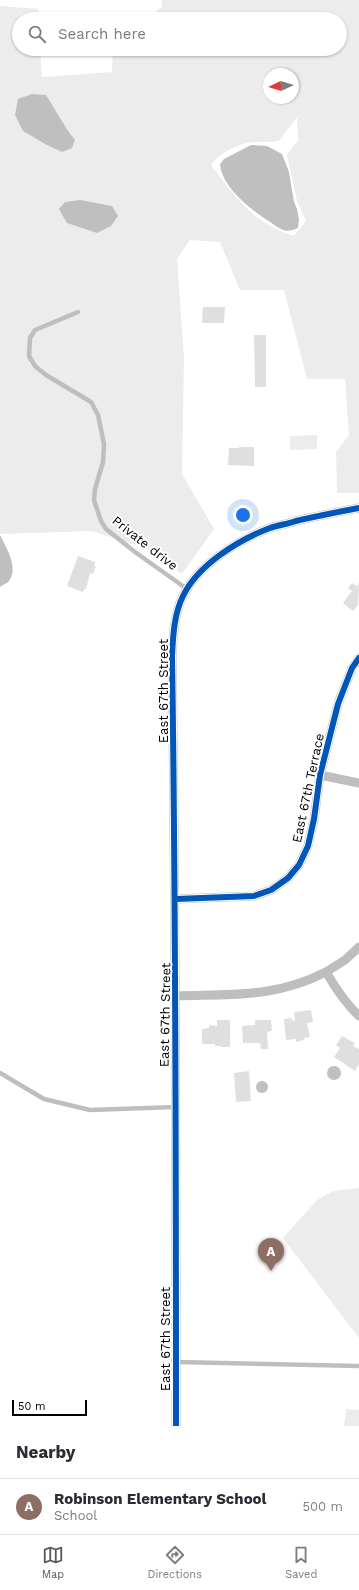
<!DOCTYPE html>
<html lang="en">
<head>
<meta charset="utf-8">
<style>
  body { margin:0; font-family:"Work Sans",sans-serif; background:#f2f2f3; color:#2b2b33 }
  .compass { position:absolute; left:263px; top:68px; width:36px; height:36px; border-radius:50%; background:#fff; box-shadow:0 1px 3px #0004; rotate:266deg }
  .scale { position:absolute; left:12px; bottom:10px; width:75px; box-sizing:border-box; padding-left:4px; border:2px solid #000; border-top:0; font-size:11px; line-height:14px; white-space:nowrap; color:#000; -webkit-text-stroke:3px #fff; paint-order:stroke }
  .you { position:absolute; left:243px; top:515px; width:14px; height:14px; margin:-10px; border:3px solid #fff; border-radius:50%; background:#1a73e8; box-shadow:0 0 0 6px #1a73e833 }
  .badge { display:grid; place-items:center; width:26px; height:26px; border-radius:50%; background:#595959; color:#fff; font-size:13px; font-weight:700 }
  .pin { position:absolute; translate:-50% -33px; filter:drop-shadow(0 1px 2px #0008) }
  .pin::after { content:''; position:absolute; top:21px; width:14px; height:12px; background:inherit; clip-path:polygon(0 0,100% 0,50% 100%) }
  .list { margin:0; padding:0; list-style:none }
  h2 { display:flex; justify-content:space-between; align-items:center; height:52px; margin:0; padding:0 16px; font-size:17px }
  h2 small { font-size:13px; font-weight:400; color:#7c7c81 }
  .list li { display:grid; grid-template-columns:26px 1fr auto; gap:12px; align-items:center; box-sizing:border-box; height:56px; padding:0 16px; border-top:1px solid #e1e1e2 }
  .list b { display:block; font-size:15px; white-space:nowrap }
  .list p { margin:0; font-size:13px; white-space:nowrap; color:#7c7c81 }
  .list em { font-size:13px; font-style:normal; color:#7c7c81 }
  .icon { flex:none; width:22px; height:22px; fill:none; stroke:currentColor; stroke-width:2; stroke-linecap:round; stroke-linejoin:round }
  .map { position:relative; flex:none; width:359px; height:1426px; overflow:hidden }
  .search { position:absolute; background:#fff; box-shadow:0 1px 3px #0004; left:12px; right:12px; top:12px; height:44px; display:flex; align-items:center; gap:10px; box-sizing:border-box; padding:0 14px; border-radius:22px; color:#7c7c81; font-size:15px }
  .sheet { height:108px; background:#fff }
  nav { display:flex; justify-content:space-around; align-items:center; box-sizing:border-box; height:56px; border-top:1px solid #e1e1e2; background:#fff; font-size:11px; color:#7c7c81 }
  nav a { display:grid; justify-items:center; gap:2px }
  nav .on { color:#595959 }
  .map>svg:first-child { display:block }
  .green { fill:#ececec; fill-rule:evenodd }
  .water { fill:#bfbfbf }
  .building { fill:#dfdfdf }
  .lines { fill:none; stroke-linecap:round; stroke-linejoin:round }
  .lane { stroke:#bebebe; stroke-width:4.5 }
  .street { stroke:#bebebe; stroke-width:9 }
  .cycleway-casing { stroke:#fff; stroke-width:8 }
  .cycleway { stroke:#0057b8; stroke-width:6 }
  .labels { text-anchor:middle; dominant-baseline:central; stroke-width:4; stroke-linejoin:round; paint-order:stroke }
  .street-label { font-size:13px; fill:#000; stroke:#fff }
</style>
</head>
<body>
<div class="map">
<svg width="359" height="1426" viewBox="0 0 359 1426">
  <rect width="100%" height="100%" fill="#fff"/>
  <g class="green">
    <path d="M162,0H359V493H337L336,452L349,435L345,379H307L284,290H240L220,242L190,240L177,259L184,358L182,474L214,529L182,574L145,548L92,531L0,534V6L38,9L39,19H19V49H40L42,77L112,72L113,49H340V19H144L162,7ZM269,74H293V98H269ZM302,115L297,118L298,140L287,155L297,201L306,221L294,236C254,224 235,197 211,165C219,154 233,146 247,143C257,141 268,143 279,141L297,117Z"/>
    <polygon points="317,435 317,449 290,450 290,436"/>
    <polygon points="359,1188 359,1338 283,1238 317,1200 333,1191"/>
    <polygon points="346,1409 359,1410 359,1426 344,1426"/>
  </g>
  <g class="water">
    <polygon points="32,94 46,95 68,131 75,140 72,148 62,152 47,145 23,131 15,115 18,99"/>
    <path d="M251,145L267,146L282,154L289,172L294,202L297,209L299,220L298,228C293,230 289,232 283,230C278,228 272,223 267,220C249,208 222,187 220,164L224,159Z"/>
    <polygon points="80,200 112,206 118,216 111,226 97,233 67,223 59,209 65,202"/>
    <path d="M0,535C6,547 20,570 8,582C6,584 2,585 0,587Z"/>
    <circle cx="334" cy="1073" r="7"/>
    <circle cx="262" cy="1087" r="6"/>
  </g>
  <g class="building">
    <polygon points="203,307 225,307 224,323 202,323"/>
    <polygon points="254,335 266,335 266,387 255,387"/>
    <polygon points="239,447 254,447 254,466 228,465 229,448 239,448"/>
    <polygon points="78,556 95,562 94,566 96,566 93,574 90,573 86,589 85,588 83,592 67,586"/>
    <polygon points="352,583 357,586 359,583 358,605 353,611 343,603 352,591 348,588"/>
    <polygon points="311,1010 313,1022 307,1023 310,1037 304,1038 304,1040 296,1042 296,1039 286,1040 284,1019 292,1018 292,1021 295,1020 294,1012"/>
    <polygon points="217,1020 230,1020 230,1047 221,1047 221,1046 215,1046 215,1044 202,1044 202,1029 209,1028 209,1025 217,1026"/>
    <polygon points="255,1020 271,1020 272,1031 267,1032 268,1049 261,1049 260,1043 243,1043 242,1026 255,1025"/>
    <polygon points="342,1036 355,1043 353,1046 359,1049 359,1064 355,1071 334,1057 340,1048 336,1045"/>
    <polygon points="249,1071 251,1101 236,1102 234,1073"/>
  </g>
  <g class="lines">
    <g class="lane">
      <polyline points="78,312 35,330 30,338 29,356 35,366 46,375 91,402 98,415 104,444 103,462 95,489 94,500 101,521 106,529 135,552 187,589"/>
      <polyline points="0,1073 44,1099 90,1110 175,1107"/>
      <polyline points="176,1362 359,1366"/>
    </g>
    <g class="street">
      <polyline points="320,775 359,783"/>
      <polyline points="176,899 254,896 271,890 288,878 299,865 308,846 314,819 320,775 338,704 352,668 359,658"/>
      <polyline points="326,972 345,960 359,947"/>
      <path d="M177,996C232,994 275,998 326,972C336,989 345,1003 359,1016"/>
      <path d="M176,1426C176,1169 176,912 172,656C173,636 174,614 183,596C198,565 238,540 270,528C278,525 288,524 296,521C317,516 338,512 359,508"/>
    </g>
    <g class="cycleway-casing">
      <g id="cycleway">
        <polyline points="176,899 254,896 271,890 288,878 299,865 308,846 314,819 320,775 338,704 352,668 359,658"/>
        <path d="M176,1426C176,1169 176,912 172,656C173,636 174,614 183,596C198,565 238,540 270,528C278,525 288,524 296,521C317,516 338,512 359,508"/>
      </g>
    </g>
    <use href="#cycleway" class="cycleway"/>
  </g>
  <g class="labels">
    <g class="street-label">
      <text transform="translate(145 543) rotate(38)">Private drive</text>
      <text transform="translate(163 691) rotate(-90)">East 67th Street</text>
      <text transform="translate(308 788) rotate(-78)">East 67th Terrace</text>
      <text transform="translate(165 1015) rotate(-89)">East 67th Street</text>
      <text transform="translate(165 1339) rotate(-90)">East 67th Street</text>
    </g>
  </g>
</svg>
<svg class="compass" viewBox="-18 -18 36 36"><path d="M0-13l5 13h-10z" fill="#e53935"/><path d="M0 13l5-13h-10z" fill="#7c7c81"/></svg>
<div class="scale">50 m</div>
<div class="you"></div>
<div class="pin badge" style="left:271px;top:1271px;background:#8d6e63">A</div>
<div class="search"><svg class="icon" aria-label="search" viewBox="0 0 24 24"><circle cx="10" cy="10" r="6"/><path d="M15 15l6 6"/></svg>Search here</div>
</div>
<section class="sheet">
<h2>Nearby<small></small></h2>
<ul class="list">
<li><span class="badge" style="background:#8d6e63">A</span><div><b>Robinson Elementary School</b><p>School</p></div><em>500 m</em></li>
</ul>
</section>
<nav>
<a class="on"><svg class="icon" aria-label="map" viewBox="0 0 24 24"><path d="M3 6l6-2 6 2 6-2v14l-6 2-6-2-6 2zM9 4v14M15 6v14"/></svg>Map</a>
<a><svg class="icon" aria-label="directions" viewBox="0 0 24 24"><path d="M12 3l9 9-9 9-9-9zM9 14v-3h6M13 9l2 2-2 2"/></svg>Directions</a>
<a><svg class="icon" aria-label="saved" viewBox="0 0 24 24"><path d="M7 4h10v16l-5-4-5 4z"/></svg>Saved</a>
</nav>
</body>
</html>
